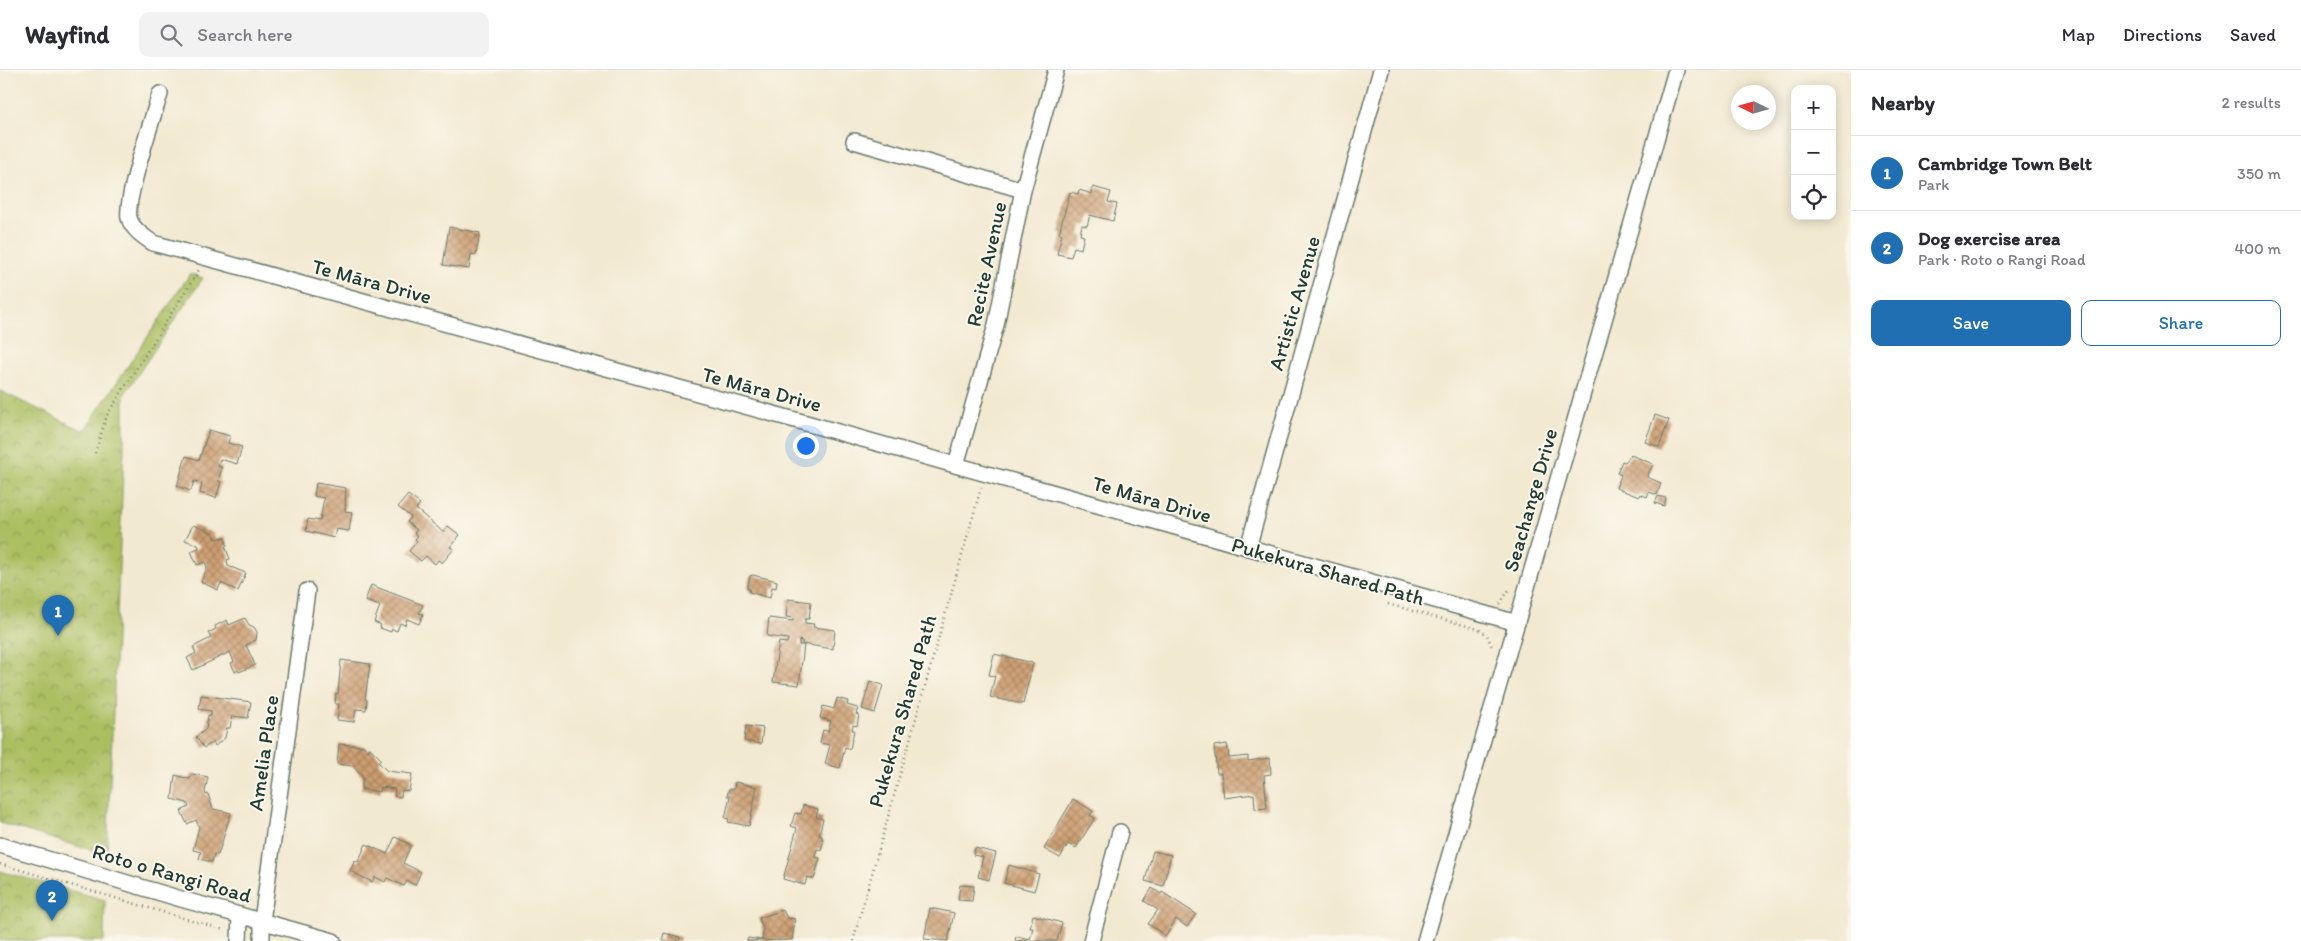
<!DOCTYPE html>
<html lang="en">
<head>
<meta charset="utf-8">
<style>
  body { margin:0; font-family:Itim,sans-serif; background:#f2f2f3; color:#2b2b33 }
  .controls { position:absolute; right:15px; top:15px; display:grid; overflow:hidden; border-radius:10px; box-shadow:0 2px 12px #0003 }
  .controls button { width:45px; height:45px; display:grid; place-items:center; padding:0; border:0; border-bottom:1px solid #e1e1e2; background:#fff; color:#2b2b33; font:25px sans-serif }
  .compass { position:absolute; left:1731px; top:15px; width:45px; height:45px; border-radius:50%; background:#fff; box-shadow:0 2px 12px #0003; rotate:275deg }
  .you { position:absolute; left:805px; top:375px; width:18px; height:18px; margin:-12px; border:4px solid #fff; border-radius:50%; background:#1a73e8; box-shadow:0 0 0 8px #1a73e833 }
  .badge { display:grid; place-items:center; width:32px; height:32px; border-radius:50%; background:#1f6fb2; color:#fff; font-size:16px; font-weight:700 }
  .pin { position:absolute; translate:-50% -41px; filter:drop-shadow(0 1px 2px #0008) }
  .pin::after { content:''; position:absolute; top:26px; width:18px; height:15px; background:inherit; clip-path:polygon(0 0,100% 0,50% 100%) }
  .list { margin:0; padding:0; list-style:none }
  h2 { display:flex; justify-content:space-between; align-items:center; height:65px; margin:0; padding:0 20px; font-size:21px }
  h2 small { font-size:16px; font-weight:400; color:#7c7c81 }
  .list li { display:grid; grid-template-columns:32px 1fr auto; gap:15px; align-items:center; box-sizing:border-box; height:75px; padding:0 20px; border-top:1px solid #e1e1e2 }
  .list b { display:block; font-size:19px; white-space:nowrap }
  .list p { margin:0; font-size:16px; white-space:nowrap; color:#7c7c81 }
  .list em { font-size:16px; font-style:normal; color:#7c7c81 }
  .actions { display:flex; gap:10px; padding:15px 20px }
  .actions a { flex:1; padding:11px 0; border:1px solid #1f6fb2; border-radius:10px; text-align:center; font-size:18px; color:#1f6fb2 }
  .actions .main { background:#1f6fb2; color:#fff }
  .icon { flex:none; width:28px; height:28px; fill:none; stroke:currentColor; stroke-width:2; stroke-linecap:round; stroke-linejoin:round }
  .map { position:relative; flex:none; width:1851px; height:871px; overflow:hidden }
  header { display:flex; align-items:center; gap:30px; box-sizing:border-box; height:70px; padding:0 25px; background:#fff; border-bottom:1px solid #e1e1e2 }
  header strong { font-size:24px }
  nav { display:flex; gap:28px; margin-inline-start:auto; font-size:18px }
  .search { width:350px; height:45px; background:#f2f2f3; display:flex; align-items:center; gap:12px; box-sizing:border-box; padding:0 18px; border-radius:10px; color:#7c7c81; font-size:19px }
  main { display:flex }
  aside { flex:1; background:#fff }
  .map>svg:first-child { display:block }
  .park { fill:url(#park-crowns); stroke:#657e4a }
  .building { fill:url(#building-cross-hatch) }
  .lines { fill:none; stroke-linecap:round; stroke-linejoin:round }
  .minor-casing { stroke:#69796b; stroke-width:18 }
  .path { stroke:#69796b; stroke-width:2.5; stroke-dasharray:1 4; stroke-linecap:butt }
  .minor { stroke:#fff; stroke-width:15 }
  .labels { text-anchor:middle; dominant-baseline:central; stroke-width:4; stroke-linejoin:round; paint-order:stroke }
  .street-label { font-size:21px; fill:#1f3d34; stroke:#fbf7ec }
</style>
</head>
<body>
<header>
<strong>Wayfind</strong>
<div class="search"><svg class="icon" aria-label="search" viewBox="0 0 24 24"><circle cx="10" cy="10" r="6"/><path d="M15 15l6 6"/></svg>Search here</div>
<nav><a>Map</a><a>Directions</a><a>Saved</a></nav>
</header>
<main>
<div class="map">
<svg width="1851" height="871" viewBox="0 0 1851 871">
  <defs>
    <pattern id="park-crowns" width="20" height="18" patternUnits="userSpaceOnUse" patternTransform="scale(1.25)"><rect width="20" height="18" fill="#abbe61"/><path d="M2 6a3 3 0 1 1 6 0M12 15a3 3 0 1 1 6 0" fill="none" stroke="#8b9c51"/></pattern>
    <pattern id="building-cross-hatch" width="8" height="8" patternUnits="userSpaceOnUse" patternTransform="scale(1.25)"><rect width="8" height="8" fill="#cd9e71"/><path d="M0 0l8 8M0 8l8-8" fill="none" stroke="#a6825e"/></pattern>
  </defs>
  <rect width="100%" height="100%" fill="#fbf7ec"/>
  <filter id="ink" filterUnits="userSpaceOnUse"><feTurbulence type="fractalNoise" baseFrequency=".02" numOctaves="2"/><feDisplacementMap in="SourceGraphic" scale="10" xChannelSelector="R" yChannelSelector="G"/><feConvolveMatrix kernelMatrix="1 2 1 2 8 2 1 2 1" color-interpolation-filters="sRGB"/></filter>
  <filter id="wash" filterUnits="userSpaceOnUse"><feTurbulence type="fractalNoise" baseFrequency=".0096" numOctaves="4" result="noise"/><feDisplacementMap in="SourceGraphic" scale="20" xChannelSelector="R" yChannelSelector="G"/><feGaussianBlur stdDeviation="1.12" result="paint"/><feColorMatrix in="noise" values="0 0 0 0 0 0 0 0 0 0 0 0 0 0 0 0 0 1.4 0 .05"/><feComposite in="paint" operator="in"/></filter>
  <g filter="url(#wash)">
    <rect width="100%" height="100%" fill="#f2e9d1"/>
    <g class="park">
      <polygon points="190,204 203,208 124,325 124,380 107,785 0,753 0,321 84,361"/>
      <polygon points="0,801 105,830 104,871 0,871"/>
    </g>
    <g id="blocks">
      <g class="building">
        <polygon points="1093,117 1111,122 1108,132 1117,134 1113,151 1090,145 1087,156 1082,155 1080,165 1084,166 1081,179 1074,177 1071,187 1057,184 1062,164 1059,163 1070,122 1078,124 1079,120 1092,124"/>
        <polygon points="449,157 480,163 476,185 471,184 469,199 443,195"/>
        <polygon points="1655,345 1669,350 1659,377 1645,372"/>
        <polygon points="209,360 230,366 228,373 242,377 237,394 220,389 218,396 222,398 218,411 221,412 216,428 200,423 202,413 194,411 191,421 177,416 186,386 199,390"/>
        <polygon points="1631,385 1653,394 1647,407 1661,413 1657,425 1649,422 1647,427 1640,424 1639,427 1616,418 1621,405 1617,403 1622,391 1625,392"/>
        <polygon points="316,413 346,418 345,441 352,442 349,461 336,459 334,468 306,461 308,449 320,451 324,428 314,426"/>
        <polygon points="408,425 420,434 416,439 443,462 448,456 460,465 450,477 454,479 442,493 438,490 435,494 426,486 421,491 409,481 417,471 415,469 418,466 414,463 417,460 407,452 411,447 398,437"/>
        <polygon points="1658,426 1666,428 1664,436 1655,433"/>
        <polygon points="193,455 213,463 216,469 225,467 227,475 225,476 230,489 227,490 228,496 246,503 238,521 221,513 218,520 201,512 207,498 205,492 197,495 191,481 199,478 198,475 185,470"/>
        <polygon points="753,505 777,511 776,518 772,517 770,528 749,522 750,519 747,519 750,506"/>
        <polygon points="371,515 423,535 419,543 423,544 419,554 407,549 405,555 400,553 397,561 392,559 391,562 380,558 381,555 374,552 380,536 365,531"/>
        <polygon points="788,529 811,532 809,549 805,549 805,553 814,554 813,557 835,560 833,579 802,574 802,571 799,570 799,575 804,575 799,615 773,612 779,572 787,573 788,569 767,566 769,548 793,551 793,548 786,547"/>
        <polygon points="245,548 249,555 254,557 257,562 256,570 246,575 255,595 239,602 238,600 235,602 231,593 234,592 230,582 193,600 187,588 196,583 193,577 211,568 208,563 216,559 215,556 227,550 229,555"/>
        <polygon points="994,584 1033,593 1023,634 990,627 995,606 989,605"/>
        <polygon points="341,590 370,594 365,629 367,630 366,640 356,639 354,652 337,650 339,634 335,634 336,623 338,624"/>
        <polygon points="870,611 883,615 875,643 862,639"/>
        <polygon points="201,625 251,632 248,648 232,646 230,658 227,658 225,668 215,676 213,672 204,678 196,667 206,659 208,645 211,646 211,641 199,639"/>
        <polygon points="837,628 848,631 847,635 858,638 856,644 859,645 857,656 853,655 852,660 854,660 850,679 845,677 840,698 825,694 830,675 820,673 823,660 828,661 831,651 820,648 823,636 834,639"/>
        <polygon points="746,656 763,658 761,674 744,671"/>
        <polygon points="339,674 364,676 368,681 370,678 381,689 378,692 387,701 412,704 409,721 402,720 401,727 394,726 395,719 381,717 380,722 361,719 363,708 353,696 337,694"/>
        <polygon points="1227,674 1229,688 1248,686 1248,691 1270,688 1271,704 1264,705 1267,738 1255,739 1254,724 1224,728 1221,703 1217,703 1214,676"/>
        <polygon points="192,704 208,707 205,722 206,725 208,724 213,739 231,743 218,785 214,784 212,792 199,789 201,782 193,780 199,757 196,750 187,754 181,741 189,737 187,733 172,729 175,705 190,709"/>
        <polygon points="735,712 757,717 749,756 728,752 729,749 725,748 730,726 727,726 729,719 734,719"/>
        <polygon points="1073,729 1093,741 1090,745 1095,748 1076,778 1068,774 1060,788 1044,779"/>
        <polygon points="803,735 818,739 816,747 823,749 819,765 822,766 822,770 824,770 821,780 817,779 815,787 820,788 814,809 807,807 805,815 783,809 797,758 791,756 795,743 801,744"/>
        <polygon points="395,767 411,775 403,793 421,802 415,815 407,811 404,816 387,808 385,812 375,807 372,812 350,801 355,790 358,792 366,774 387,784"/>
        <polygon points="975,778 996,783 989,810 978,807 983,787 973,785"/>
        <polygon points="1153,781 1171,785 1163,816 1145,811"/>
        <polygon points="1009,795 1039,804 1034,821 1004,813"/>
        <polygon points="960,815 974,816 972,831 958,830"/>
        <polygon points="1152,818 1161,824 1162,822 1196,844 1187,857 1176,849 1166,866 1148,854 1158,840 1144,831"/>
        <polygon points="930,838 954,843 948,871 924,869"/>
        <polygon points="783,840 787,848 795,849 792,870 747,871 748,868 762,870 763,859 759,848"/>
        <polygon points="1033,845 1062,853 1057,871 1015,871 1016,866 1030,869 1033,858 1030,858"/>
        <polygon points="664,863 680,867 679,871 662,871"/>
      </g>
    </g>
  </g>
  <g filter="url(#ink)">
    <use href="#blocks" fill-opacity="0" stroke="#69796b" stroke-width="1"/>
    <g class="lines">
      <g class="minor-casing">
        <g id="minor">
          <path d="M160,24C153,47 125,129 129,148C132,159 144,167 153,173L788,348L1517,553"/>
          <polyline points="854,71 1023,120"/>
          <polyline points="956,395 996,255 1023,120 1056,0"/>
          <polyline points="1248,478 1381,0"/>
          <polyline points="0,775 181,829 333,871"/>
          <polyline points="239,871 240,845"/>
          <polyline points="262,871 262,851 307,521"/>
          <polyline points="1091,871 1120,762"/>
          <polyline points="1425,871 1676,0"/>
        </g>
      </g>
      <g class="path">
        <polyline points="95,383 107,345 199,200"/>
        <polyline points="1388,534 1478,559 1487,565 1493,579"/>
        <polyline points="1500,534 1510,518"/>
        <polyline points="0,794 224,860"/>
        <polyline points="853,871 981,418"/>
      </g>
      <use href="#minor" class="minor"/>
    </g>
  </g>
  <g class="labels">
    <g class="street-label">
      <text transform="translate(986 194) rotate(-78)">Recite Avenue</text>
      <text transform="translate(372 211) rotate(15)">Te Māra Drive</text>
      <text transform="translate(1294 233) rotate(-74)">Artistic Avenue</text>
      <text transform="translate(762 319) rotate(15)">Te Māra Drive</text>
      <text transform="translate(1152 429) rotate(16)">Te Māra Drive</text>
      <text transform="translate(1530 430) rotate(-74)">Seachange Drive</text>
      <text transform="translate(1328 501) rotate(16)">Pukekura Shared Path</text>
      <text transform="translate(902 641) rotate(-74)">Pukekura Shared Path</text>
      <text transform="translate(263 683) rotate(-82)">Amelia Place</text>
      <text transform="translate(172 803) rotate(16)">Roto o Rangi Road</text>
    </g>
  </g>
</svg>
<div class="controls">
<button>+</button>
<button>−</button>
<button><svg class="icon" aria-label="locate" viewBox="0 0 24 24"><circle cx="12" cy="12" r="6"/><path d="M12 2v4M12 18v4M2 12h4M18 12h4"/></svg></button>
</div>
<svg class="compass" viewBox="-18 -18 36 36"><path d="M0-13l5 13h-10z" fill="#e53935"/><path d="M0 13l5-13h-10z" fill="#7c7c81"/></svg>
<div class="you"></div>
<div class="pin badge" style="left:58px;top:566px">1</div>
<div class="pin badge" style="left:52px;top:851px">2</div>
</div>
<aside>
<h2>Nearby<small>2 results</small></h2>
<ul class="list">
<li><span class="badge">1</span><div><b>Cambridge Town Belt</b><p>Park</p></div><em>350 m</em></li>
<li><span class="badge">2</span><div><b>Dog exercise area</b><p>Park · Roto o Rangi Road</p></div><em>400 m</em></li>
</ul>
<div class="actions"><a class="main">Save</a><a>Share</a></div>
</aside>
</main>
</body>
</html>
